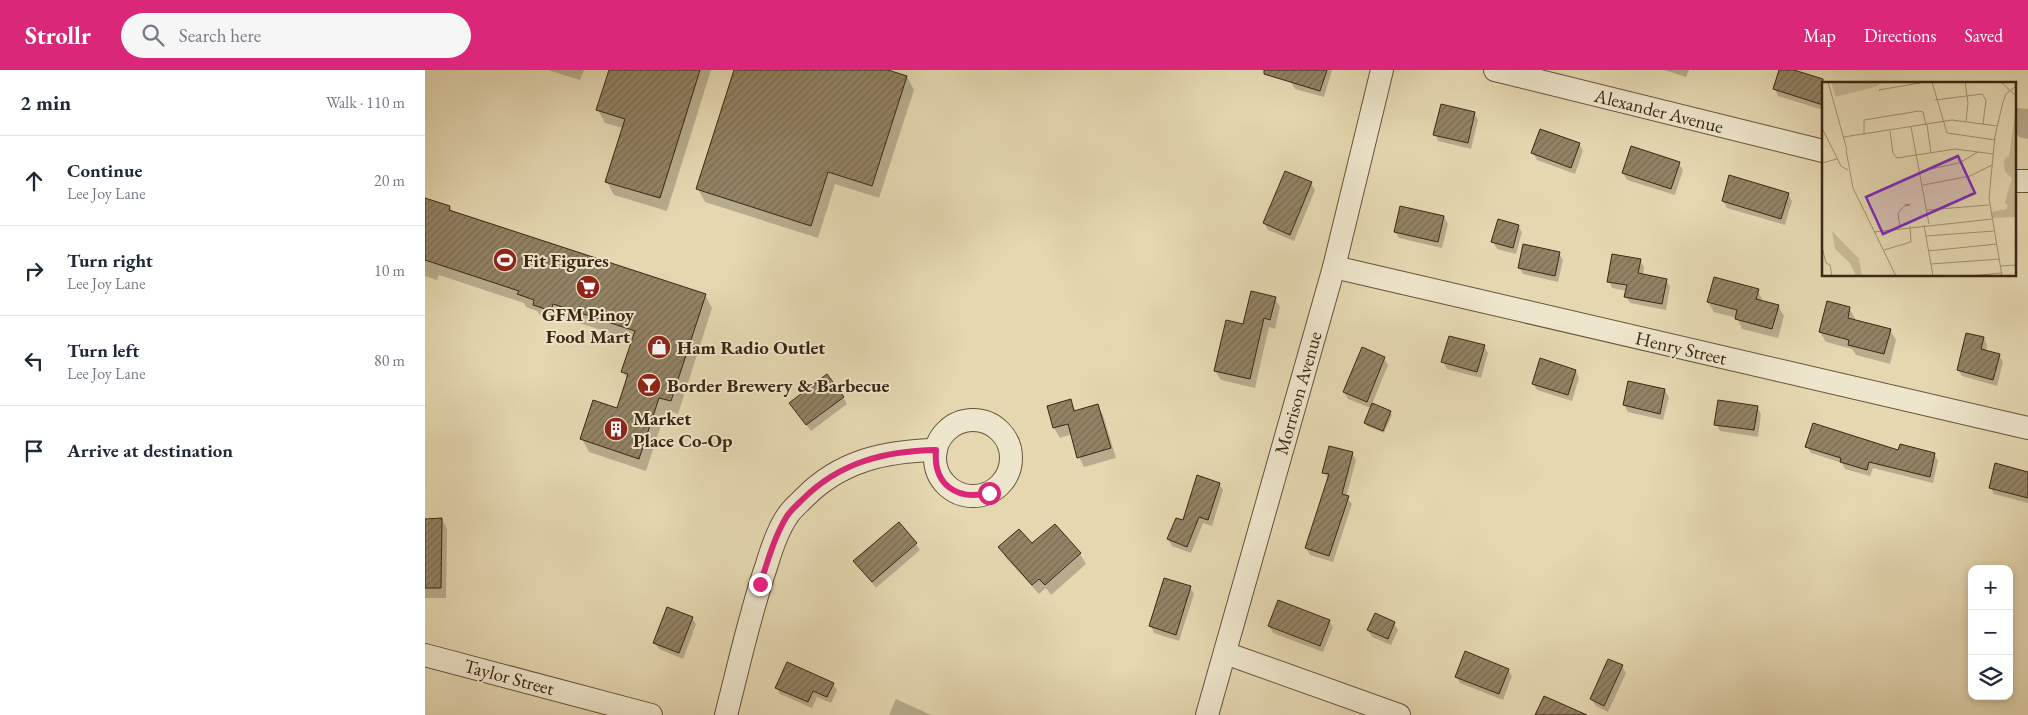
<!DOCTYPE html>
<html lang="en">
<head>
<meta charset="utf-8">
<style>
  body { margin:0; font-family:"EB Garamond",serif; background:#f6f6f7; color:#1f2937 }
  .controls { position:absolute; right:15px; bottom:15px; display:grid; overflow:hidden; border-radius:10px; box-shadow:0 2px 8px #0003 }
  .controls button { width:45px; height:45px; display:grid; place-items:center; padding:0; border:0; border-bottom:1px solid #e0e1e3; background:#fff; color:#1f2937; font:25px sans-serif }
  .stop { position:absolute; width:15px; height:15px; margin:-11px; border:4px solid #db2777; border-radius:50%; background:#fff }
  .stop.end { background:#db2777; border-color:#fff; box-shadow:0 1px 5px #0008 }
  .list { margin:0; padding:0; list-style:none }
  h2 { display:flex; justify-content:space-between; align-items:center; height:65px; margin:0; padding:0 20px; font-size:21px }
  h2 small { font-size:16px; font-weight:400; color:#747a83 }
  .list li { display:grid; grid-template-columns:32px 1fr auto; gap:15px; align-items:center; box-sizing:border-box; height:90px; padding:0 20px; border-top:1px solid #e0e1e3 }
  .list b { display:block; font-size:19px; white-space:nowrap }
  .list p { margin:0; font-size:16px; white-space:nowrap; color:#747a83 }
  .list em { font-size:16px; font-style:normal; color:#747a83 }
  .icon { flex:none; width:28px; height:28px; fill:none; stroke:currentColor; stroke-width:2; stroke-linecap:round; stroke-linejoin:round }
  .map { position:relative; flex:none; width:1603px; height:645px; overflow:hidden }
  header { display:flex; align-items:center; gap:30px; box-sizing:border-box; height:70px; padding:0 25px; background:#db2777; color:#fff }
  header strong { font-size:24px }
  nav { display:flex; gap:28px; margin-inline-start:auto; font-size:18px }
  .search { width:350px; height:45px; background:#f6f6f7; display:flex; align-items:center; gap:12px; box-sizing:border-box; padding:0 18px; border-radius:28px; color:#747a83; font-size:19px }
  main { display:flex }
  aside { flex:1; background:#fff }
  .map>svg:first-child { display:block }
  .shadow { fill:#0003 }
  .building { fill:url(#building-hatch); stroke:#3a2713 }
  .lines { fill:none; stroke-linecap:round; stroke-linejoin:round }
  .minor-casing { stroke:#65533a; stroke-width:24 }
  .minor { stroke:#eee6cc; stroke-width:22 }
  .route { stroke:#db2777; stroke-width:6 }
  .labels { text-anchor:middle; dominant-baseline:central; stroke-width:4; stroke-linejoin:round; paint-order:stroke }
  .street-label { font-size:19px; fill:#3a2713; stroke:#eee6cc }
  .poi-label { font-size:19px; font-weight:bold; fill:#3a2713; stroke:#eee6cc; text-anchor:start }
  .inset-road { fill:none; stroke:#a19172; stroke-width:1 }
  .view { fill:#7b2cbf; fill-opacity:0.15; stroke:#7b2cbf; stroke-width:2.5 }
  .inset-edge { fill:none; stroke:#3a2713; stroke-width:2.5 }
</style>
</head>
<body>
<header>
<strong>Strollr</strong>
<div class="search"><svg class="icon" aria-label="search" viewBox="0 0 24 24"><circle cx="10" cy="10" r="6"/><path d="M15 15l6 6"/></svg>Search here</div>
<nav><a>Map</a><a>Directions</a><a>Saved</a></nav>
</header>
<main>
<aside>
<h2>2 min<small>Walk · 110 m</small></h2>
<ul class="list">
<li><svg class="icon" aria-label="ahead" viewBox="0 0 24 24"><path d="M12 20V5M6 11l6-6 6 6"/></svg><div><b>Continue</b><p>Lee Joy Lane</p></div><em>20 m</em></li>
<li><svg class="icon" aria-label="right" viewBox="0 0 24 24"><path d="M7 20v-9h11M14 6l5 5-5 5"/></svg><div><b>Turn right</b><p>Lee Joy Lane</p></div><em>10 m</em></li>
<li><svg class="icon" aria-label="left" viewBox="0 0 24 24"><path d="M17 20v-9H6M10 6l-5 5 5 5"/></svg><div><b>Turn left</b><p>Lee Joy Lane</p></div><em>80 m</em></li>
<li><svg class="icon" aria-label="arrive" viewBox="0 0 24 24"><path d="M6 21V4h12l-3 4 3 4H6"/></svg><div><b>Arrive at destination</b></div></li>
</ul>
</aside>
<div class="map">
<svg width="1603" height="645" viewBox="0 0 1603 645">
  <defs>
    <pattern id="building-hatch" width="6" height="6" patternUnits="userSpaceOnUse" patternTransform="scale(1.25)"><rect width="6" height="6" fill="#938365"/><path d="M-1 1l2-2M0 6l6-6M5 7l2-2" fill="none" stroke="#796b52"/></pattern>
  </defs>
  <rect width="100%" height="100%" fill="#e5d8b1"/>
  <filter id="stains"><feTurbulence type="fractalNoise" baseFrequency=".004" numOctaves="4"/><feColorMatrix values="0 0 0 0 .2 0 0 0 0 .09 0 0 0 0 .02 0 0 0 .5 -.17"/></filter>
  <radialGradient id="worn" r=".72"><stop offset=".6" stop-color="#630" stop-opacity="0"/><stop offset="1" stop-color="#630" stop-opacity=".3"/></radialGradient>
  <g class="shadow">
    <polygon points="123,0 159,0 155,10"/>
    <polygon points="185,0 286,0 242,141 189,125 182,112 198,58 180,53 173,40"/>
    <polygon points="310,0 458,0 482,7 489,20 454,128 410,114 393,168 280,132 273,119"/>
    <polygon points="870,0 907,0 899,27 870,19 866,12"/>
    <polygon points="1239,0 1264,0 1261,7"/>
    <polygon points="1356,0 1365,0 1408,14 1398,14 1398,40 1353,26 1350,19"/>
    <polygon points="1592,38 1603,39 1603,69 1594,67 1590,61"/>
    <polygon points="1049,43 1053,50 1046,79 1013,71 1010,64"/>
    <polygon points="1154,74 1158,81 1150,104 1112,90 1108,83"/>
    <polygon points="1254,94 1258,100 1250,125 1202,110 1198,103"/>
    <polygon points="886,113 890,120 869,171 843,160 839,153"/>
    <polygon points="1363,124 1367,131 1360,155 1302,138 1298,131"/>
    <polygon points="0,129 25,137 28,143 280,225 287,238 253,344 241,340 221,401 164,382 157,369 192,339 202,309 198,302 208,270 135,247 133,253 117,248 112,241 101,237 99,233 14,205 12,210 0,206"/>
    <polygon points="1019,147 1023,154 1017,178 974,168 970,161"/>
    <polygon points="1093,156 1097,162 1091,184 1072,179 1068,172"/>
    <polygon points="1134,184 1138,190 1133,212 1098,204 1094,197"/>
    <polygon points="1215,190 1219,197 1218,206 1241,210 1245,217 1241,240 1205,233 1201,227 1202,221 1187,218 1184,211"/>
    <polygon points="1333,220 1338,232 1353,236 1359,246 1353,268 1317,259 1312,248 1289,242 1283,232"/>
    <polygon points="850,228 855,237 850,259 844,257 830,318 796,310 790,301 819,256"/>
    <polygon points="1424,238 1430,248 1430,251 1465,260 1471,270 1465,294 1431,285 1427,279 1401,272 1395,262"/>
    <polygon points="1559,268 1562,275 1561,281 1574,285 1578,292 1572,316 1537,306 1533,300"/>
    <polygon points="1059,276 1063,283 1056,308 1022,299 1018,292"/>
    <polygon points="959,288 963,295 947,334 965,342 967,345 959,363 942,356 940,353 946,338 923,329 919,322"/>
    <polygon points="1151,301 1154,308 1147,331 1112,320 1108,313"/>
    <polygon points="1204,312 1240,321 1244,327 1238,350 1203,342 1199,335"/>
    <polygon points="418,327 422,334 386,361 370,340"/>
    <polygon points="645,331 651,341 672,335 678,345 691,388 659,397 654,387 647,364 635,368 629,358 623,337"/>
    <polygon points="1332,337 1336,344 1333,367 1295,361 1291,354"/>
    <polygon points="1382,377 1509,384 1513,391 1508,413 1448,398 1445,406 1420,399 1417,393 1386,383"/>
    <polygon points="927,383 931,390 921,427 927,434 908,492 885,485 881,478 903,409 899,402"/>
    <polygon points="1603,403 1603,433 1569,424 1565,417"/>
    <polygon points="794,414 798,420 787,456 778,453 766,483 747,476 743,469"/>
    <polygon points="17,449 22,459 21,528 0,528 0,450"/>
    <polygon points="630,455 655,484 661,494 626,525 621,518 614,524 581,488 575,478 607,475"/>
    <polygon points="491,474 495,480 451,518 434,497"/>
    <polygon points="765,517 769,524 754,571 729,563 726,556"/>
    <polygon points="267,548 271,554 258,589 234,579 230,573"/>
    <polygon points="904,551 908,557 898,582 848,563 844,556"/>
    <polygon points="969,553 973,560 966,575 947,567 943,560"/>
    <polygon points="1197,596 1201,603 1183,642 1171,636 1167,629"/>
    <polygon points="1083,600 1087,606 1078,630 1035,613 1031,606"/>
    <polygon points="408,614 412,620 406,633 392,627 387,638 355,624 352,617"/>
    <polygon points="471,629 506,645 464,645"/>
  </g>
  <g class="building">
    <polygon points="184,0 275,0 235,128 180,112 200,49 171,40"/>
    <polygon points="309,0 463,0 482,6 447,116 403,102 386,156 271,119"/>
    <polygon points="839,0 902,0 895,21 839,4"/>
    <polygon points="1354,0 1369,0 1398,9 1398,35 1348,19"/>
    <polygon points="1016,34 1050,42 1043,73 1008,65"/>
    <polygon points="1115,59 1155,73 1146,98 1106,83"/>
    <polygon points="1206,76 1255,92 1246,119 1197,103"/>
    <polygon points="860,101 887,112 865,165 838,153"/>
    <polygon points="1304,105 1364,123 1356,149 1297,131"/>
    <polygon points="0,128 25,136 24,140 281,224 246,331 234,328 214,389 155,369 168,330 192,338 203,304 196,302 210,261 128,234 126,241 108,235 109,230 92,224 94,221 0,190"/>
    <polygon points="975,136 1019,146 1013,172 969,162"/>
    <polygon points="1073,149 1094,155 1088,178 1066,172"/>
    <polygon points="1098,174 1135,182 1130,206 1093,198"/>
    <polygon points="1187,184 1216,189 1213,203 1242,209 1237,234 1199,227 1202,215 1182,212"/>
    <polygon points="1289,207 1334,219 1331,229 1354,235 1347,259 1310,249 1312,240 1282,232"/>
    <polygon points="826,221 851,227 845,250 839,248 825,309 789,301 801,250 818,254"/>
    <polygon points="1402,231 1425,237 1423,248 1466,259 1459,284 1423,275 1424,270 1394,262"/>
    <polygon points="1541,263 1559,267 1556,279 1575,284 1568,310 1532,300"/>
    <polygon points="1024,266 1060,275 1052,302 1016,292"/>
    <polygon points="937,277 960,287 942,332 918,322"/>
    <polygon points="1115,288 1151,300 1143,325 1107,314"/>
    <polygon points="402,304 419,327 381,355 364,333"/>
    <polygon points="1203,311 1240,319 1235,344 1198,335"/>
    <polygon points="646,329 649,341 673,334 686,378 652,388 643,354 628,358 622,336"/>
    <polygon points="1293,330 1333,336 1329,360 1289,355"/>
    <polygon points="947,333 966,341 958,361 939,353"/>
    <polygon points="1388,353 1473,380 1475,374 1510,383 1505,407 1444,392 1442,400 1415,392 1416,388 1380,377"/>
    <polygon points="904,376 928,382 917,424 924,426 904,486 880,478 904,404 897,403"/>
    <polygon points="1570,393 1603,402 1603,428 1564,418"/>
    <polygon points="772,405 795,413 783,450 774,447 762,477 742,469 751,448 758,450"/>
    <polygon points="17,448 16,518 0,518 0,449"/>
    <polygon points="474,452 492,473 447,512 428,491"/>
    <polygon points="630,454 656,483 620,515 614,509 607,515 573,477 594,459 607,473"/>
    <polygon points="739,508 766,516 751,565 724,556"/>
    <polygon points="853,530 905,550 895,576 843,556"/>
    <polygon points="242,537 268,547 254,583 228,573"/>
    <polygon points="950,543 970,552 963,569 942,560"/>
    <polygon points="1040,581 1084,599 1074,624 1030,607"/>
    <polygon points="1183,589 1198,595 1179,636 1165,629"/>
    <polygon points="362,592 409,613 402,627 388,621 383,632 350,618"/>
    <polygon points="1119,626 1162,645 1110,645"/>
  </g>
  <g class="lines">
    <g class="minor-casing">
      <g id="minor">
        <polyline points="1070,0 1398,81"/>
        <polyline points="1589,111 1603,111"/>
        <polyline points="909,197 1603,358"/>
        <circle cx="548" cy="388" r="38"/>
        <polyline points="800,583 974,645"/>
        <polyline points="0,585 226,645"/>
        <path d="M301,645C314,595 325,543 342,494C347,477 353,459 363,445C367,439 373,434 379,428C415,391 460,381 511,380"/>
        <polyline points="782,645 909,197 957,0"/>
      </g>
    </g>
    <use href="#minor" class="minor"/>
  </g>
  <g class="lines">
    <path class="route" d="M335,514C343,491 349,467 362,446C366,440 373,434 378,429C415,392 460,381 511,380C508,414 531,431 564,423"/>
  </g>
  <defs>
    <g id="stadium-disc" transform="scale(1.25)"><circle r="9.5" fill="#8f2418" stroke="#eee6cc"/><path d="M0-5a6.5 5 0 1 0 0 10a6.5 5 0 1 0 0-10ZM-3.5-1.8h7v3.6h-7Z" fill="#fff"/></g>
    <g id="supermarket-disc" transform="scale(1.25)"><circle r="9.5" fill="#8f2418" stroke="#eee6cc"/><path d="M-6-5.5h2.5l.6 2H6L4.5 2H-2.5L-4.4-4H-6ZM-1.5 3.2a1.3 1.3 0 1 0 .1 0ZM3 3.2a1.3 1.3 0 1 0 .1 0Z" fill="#fff"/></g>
    <g id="shop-disc" transform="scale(1.25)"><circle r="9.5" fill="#8f2418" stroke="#eee6cc"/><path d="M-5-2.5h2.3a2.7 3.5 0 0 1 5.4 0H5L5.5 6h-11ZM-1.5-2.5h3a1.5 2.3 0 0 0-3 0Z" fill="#fff"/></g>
    <g id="bar-disc" transform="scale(1.25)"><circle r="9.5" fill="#8f2418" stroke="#eee6cc"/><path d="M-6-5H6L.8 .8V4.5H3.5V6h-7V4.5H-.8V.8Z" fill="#fff"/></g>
    <g id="building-disc" transform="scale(1.25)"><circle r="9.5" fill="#8f2418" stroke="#eee6cc"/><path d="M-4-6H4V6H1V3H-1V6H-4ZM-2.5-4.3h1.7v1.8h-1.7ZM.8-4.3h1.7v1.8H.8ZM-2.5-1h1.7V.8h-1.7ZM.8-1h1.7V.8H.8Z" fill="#fff"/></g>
  </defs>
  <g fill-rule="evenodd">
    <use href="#stadium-disc" x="80" y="190"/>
    <use href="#supermarket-disc" x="163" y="217"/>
    <use href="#shop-disc" x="234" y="277"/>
    <use href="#bar-disc" x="224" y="315"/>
    <use href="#building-disc" x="191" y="359"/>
  </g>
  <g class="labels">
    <g class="street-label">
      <text transform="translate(1234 41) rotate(14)">Alexander Avenue</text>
      <text transform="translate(1256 278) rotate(13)">Henry Street</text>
      <text transform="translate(873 323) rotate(-74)">Morrison Avenue</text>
      <text transform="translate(84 607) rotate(15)">Taylor Street</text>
    </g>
    <g class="poi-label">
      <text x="98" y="190">Fit Figures</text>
      <text x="163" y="244" text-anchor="middle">GFM Pinoy<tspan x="163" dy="22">Food Mart</tspan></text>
      <text x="252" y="277">Ham Radio Outlet</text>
      <text x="242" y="315">Border Brewery &amp; Barbecue</text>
      <text x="208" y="348">Market<tspan x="208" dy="22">Place Co-Op</tspan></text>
    </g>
  </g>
  <g transform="translate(1397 12)">
    <rect width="194" height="194" fill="#e5d8b1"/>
    <path d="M9,0H60L56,4L14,15ZM194,74V128L190,130L183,120L190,96L183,90L182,79L184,75ZM10,149L37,177L40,194H34L28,181L13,167Z" fill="#c8ba96"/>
    <path d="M193,31H194V82L187,75ZM194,112V135L170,136L169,130L184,127Z" fill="#c8ba96"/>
    <path class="inset-road" d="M6,0L25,68M110,0L125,51L173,58M143,0L146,21L144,39M179,0L194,14M60,7L57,8L103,0M113,18L160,12L164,18L161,42M105,43L109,71M89,45L107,142M0,46L19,84L26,88M68,49L71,71L75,76L133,67L156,70M42,52V38L97,29L101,30L104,43M22,55L130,38L175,44M24,68L31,106L74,194M0,81L15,77M99,89L137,81L156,70L171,72M101,103L148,94L170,83M105,128L167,123M102,143L111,194M78,146L76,131L84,122L88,123L83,124M52,150L170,137M104,154L172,149M0,165L4,181M62,168L89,160L88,144M106,169L175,162M4,181L8,183L10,194M109,182L178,177M179,184L193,183L194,190M148,194L179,191M180,194L167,116L173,54L181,20L184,12L194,4"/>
    <path class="view" d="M136,74L153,111L61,152L44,115Z"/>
    <rect width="194" height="194" class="inset-edge"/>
  </g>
  <rect width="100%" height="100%" filter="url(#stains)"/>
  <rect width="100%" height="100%" fill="url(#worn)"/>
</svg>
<div class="controls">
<button>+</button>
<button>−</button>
<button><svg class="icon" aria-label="layers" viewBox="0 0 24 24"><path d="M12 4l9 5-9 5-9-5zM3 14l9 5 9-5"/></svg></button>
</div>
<div class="stop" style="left:564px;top:423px"></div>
<div class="stop end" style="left:335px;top:514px"></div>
</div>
</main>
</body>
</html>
